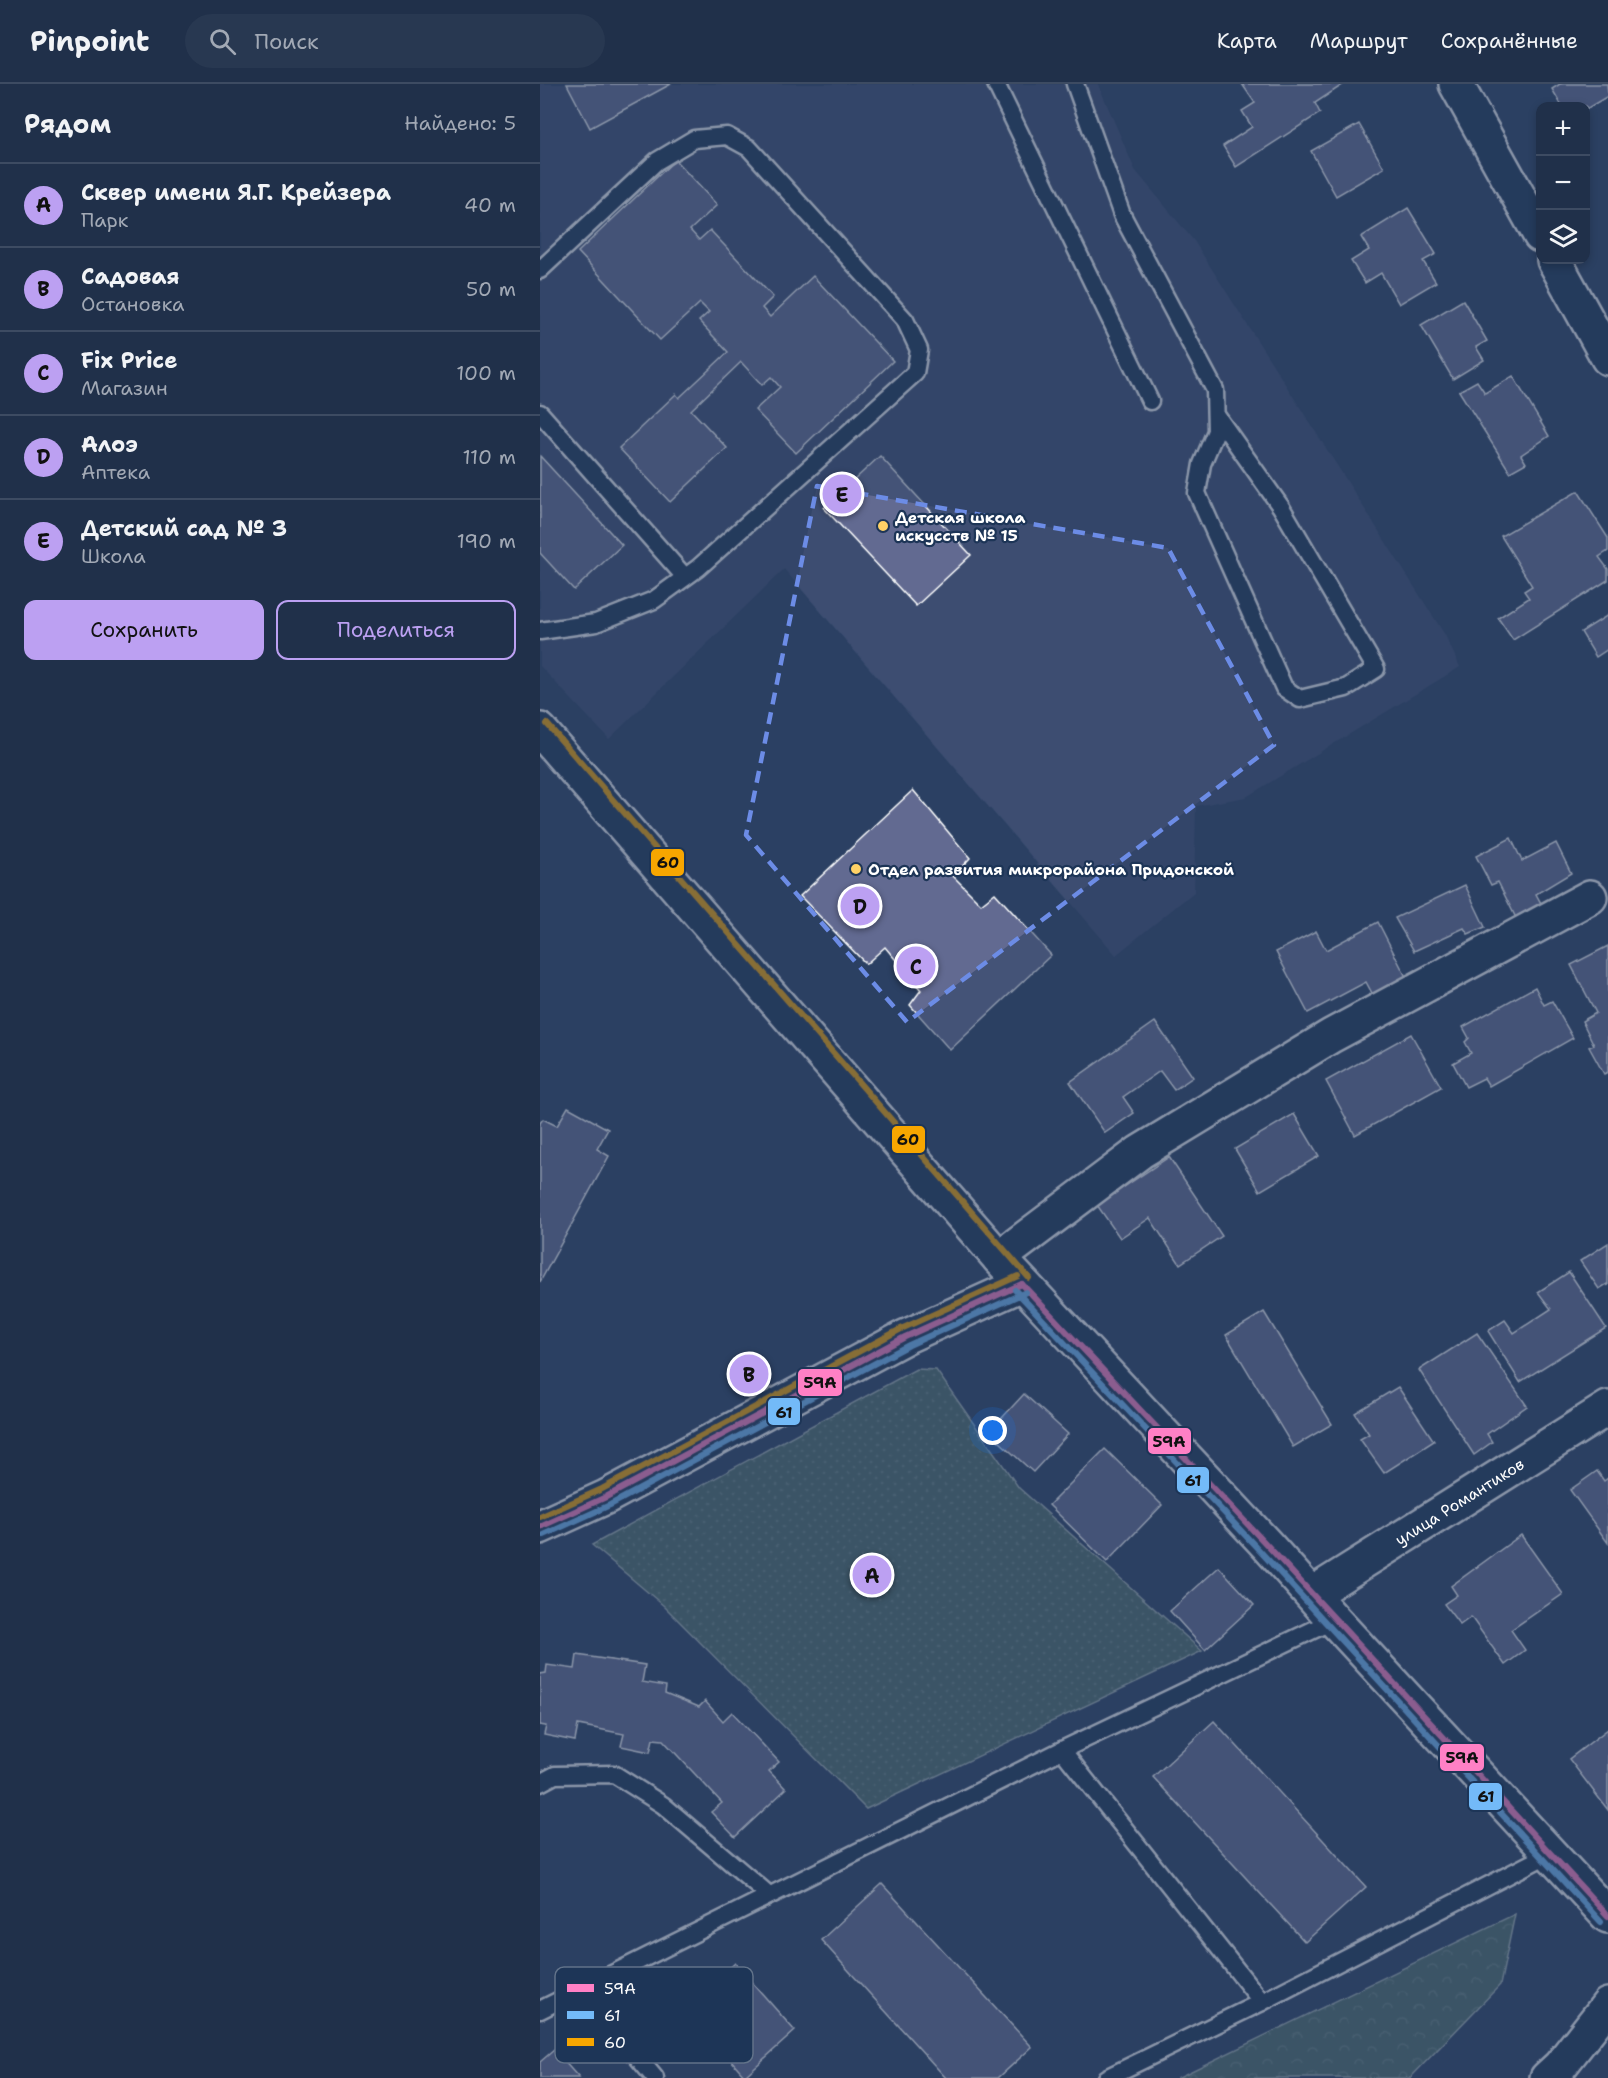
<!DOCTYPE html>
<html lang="ru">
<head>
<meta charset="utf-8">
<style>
  body { margin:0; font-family:"Shantell Sans",sans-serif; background:#283851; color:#f1f3f6 }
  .controls { position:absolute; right:18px; top:18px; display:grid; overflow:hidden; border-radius:12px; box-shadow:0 3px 9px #0003 }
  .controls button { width:54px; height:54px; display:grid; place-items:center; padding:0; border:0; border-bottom:2px solid #3d4b62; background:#20304a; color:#f1f3f6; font:30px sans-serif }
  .you { position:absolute; left:453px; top:1347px; width:21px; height:21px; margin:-15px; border:4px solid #fff; border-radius:50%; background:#1a73e8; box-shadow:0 0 0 9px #1a73e833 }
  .badge { display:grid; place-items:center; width:39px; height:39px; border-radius:50%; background:#bca0f2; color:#111; font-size:20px; font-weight:700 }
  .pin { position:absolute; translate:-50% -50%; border:3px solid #fff; box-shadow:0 2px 6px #0006 }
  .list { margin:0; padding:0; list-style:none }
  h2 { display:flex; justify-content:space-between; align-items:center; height:78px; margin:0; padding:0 24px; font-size:26px }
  h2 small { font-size:20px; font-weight:400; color:#a2a9b5 }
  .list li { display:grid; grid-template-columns:39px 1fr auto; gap:18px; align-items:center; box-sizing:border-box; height:84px; padding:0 24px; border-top:2px solid #3d4b62 }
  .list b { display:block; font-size:22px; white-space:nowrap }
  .list p { margin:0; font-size:20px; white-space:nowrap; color:#a2a9b5 }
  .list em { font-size:20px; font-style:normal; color:#a2a9b5 }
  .actions { display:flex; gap:12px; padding:18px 24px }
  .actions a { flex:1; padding:14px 0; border:2px solid #bca0f2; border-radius:12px; text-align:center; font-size:21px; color:#bca0f2 }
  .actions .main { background:#bca0f2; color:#111 }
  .icon { flex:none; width:33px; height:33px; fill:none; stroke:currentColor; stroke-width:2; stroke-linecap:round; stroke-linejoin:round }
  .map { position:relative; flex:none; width:1068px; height:1994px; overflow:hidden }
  header { display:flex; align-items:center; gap:36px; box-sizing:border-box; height:84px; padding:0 30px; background:#20304a; border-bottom:2px solid #3d4b62 }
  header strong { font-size:28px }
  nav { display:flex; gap:33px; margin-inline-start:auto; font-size:21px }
  .search { width:420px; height:54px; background:#283851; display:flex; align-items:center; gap:15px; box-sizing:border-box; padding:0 21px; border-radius:33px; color:#a2a9b5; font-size:22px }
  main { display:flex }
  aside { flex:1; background:#20304a }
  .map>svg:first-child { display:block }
  .built { fill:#3c4d71 }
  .forest { fill:url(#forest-crowns); stroke:#a7b6b6; stroke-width:1.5 }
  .park { fill:url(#park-dots); stroke:#a7b6b6; stroke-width:1.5 }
  .building { fill:#626a91; stroke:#fff; stroke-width:1.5 }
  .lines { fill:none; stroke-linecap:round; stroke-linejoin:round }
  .lane-casing { stroke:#fff; stroke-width:21 }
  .street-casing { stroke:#fff; stroke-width:38 }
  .secondary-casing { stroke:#fff; stroke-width:38 }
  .lane { stroke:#1d3557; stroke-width:16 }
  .street { stroke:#1d3557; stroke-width:33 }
  .secondary { stroke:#1d3557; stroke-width:33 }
  .bus-1-casing { stroke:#1d3557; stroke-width:10 }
  .bus-2-casing { stroke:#1d3557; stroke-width:10 }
  .bus-3-casing { stroke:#1d3557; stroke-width:10 }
  .bus-1 { stroke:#ff80c5; stroke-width:6 }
  .bus-2 { stroke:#73baf8; stroke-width:6 }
  .bus-3 { stroke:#f7a600; stroke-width:6 }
  .marked { fill:none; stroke:#6c8ce6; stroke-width:4.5; stroke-dasharray:12 8; stroke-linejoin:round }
  .poi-dot { fill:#ffd166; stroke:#1d3557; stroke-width:2 }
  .labels { text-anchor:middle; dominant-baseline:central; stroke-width:4.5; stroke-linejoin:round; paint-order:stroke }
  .poi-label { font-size:16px; font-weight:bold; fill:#fff; stroke:#1d3557; text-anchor:start }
  .street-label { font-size:16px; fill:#fff; stroke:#1d3557 }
  .key { fill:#1d3557; stroke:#617289; stroke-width:1.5 }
  .key-label { font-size:16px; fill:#fff }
  .line-badge { stroke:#1d3557; stroke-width:2 }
  .pale-badge-label { font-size:16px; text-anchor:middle; font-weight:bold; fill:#111 }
</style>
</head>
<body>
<header>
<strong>Pinpoint</strong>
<div class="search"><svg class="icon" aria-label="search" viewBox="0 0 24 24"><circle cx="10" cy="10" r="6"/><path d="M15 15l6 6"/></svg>Поиск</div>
<nav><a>Карта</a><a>Маршрут</a><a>Сохранённые</a></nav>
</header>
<main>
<aside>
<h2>Рядом<small>Найдено: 5</small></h2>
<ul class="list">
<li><span class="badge">A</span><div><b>Сквер имени Я.Г. Крейзера</b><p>Парк</p></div><em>40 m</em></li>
<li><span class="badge">B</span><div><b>Садовая</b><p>Остановка</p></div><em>50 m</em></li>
<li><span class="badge">C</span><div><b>Fix Price</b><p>Магазин</p></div><em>100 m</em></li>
<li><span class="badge">D</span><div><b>Алоэ</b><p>Аптека</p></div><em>110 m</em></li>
<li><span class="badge">E</span><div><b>Детский сад № 3</b><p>Школа</p></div><em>190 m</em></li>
</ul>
<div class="actions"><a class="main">Сохранить</a><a>Поделиться</a></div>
</aside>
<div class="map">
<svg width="1068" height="1994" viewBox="0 0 1068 1994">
  <defs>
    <pattern id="forest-crowns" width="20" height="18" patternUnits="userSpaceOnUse" patternTransform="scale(1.5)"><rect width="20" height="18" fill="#4f6e6c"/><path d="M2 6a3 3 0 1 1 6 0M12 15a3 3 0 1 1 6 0" fill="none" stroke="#698482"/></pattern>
    <pattern id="park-dots" width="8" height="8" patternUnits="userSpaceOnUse" patternTransform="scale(1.5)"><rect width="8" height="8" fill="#4f6e6c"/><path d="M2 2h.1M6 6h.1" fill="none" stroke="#698482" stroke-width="1.8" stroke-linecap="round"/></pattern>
  </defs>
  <rect width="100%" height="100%" fill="#2b4063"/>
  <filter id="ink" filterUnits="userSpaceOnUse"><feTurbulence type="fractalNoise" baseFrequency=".0167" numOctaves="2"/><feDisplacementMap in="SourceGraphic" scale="12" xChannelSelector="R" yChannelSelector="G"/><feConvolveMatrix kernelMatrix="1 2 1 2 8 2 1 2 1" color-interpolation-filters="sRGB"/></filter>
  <g filter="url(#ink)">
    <polygon class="built" points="0,0 558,0 595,86 654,157 905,551 920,583 706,713 656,722 654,808 576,871 244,485 69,655 0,582"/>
    <polygon class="forest" points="975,1830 960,1901 870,1994 637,1994"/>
    <polygon class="park" points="376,1285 396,1286 479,1404 662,1567 326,1725 124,1522 52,1461"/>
    <g class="building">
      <polygon points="27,0 131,0 50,44"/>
      <polygon points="702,0 804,0 775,19 780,29 696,83 683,62 712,43 702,27 715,19"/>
      <polygon points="1020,0 1067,0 1068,12 1046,25 1046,22 1022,22 1012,5"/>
      <polygon points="819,40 844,84 796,112 771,67"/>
      <polygon points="135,76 177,121 150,146 159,156 170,146 233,213 222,224 230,233 273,192 353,277 256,369 215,326 240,303 231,293 222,301 201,278 151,326 187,364 130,418 79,364 136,310 139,314 188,268 159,237 169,228 160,219 120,256 38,168"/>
      <polygon points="868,124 896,170 883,177 896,198 859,220 841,189 825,199 811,177 829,166 821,153"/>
      <polygon points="923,216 947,257 936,263 944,276 913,295 881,241"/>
      <polygon points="973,292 1009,352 981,371 986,379 970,388 919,307 937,297 945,309"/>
      <polygon points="0,372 82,461 34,506 0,469"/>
      <polygon points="340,372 431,471 376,522 284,424"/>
      <polygon points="1038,407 1068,454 1068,467 1059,473 1068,485 1068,496 973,556 958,534 989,514 984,507 992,502 961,452"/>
      <polygon points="1068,531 1068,565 1056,573 1041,548"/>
      <polygon points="373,706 430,774 413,792 441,820 455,809 511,871 410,966 370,921 381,906 345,863 326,880 260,812"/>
      <polygon points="971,754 982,777 1016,759 1031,789 996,810 1003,823 977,836 958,798 951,801 936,772"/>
      <polygon points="925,801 945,843 928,850 924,844 874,867 855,834"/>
      <polygon points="838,838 866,893 833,911 826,898 768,929 736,868 776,847 786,866"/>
      <polygon points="1068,862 1068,988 1064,990 1049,963 1054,961 1042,937 1056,929 1031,881"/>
      <polygon points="995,903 1004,921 1012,917 1033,954 949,1002 944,994 926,1003 913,979 931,969 925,958 929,954 923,943"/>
      <polygon points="615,938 653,993 634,1006 620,987 583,1013 594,1029 565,1049 530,998"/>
      <polygon points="871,950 901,1003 815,1051 786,997"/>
      <polygon points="28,1023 68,1045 57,1065 69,1072 0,1198 0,1039 3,1035 17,1042"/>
      <polygon points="754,1030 779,1072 720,1107 695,1065"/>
      <polygon points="629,1073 682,1152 640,1180 610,1134 580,1154 557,1121"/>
      <polygon points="1068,1159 1068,1202 1067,1200 1059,1205 1040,1177"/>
      <polygon points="1029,1188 1066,1244 980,1298 948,1247 965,1236 974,1249 1011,1225 998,1208"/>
      <polygon points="724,1228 792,1340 753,1363 686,1251"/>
      <polygon points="937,1249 987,1322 947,1350 952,1358 934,1371 879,1286"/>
      <polygon points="858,1303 894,1357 844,1389 820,1355 829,1350 815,1329"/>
      <polygon points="484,1310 528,1350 493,1388 449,1348"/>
      <polygon points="565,1365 622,1421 567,1478 509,1421"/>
      <polygon points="1057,1387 1064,1397 1068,1394 1068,1459 1030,1406"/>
      <polygon points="981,1451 1023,1510 971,1546 985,1566 965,1581 931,1533 920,1541 904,1520 917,1511 911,1502"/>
      <polygon points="679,1483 714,1521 665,1566 630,1527"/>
      <polygon points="37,1571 105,1581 102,1598 126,1602 125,1609 159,1623 165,1617 183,1637 192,1628 239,1678 229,1687 246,1705 195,1753 171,1728 182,1719 123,1656 113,1655 110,1668 81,1662 84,1650 38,1641 35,1657 4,1651 6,1642 0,1641 0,1590 6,1589 7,1581 35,1585"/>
      <polygon points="674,1637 826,1803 765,1858 613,1693"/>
      <polygon points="1068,1645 1068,1726 1029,1675"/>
      <polygon points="342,1800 492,1963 458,1994 406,1994 281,1856"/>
      <polygon points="195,1879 255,1947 205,1992 145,1924"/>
      <polygon points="14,1966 39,1994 0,1994 0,1978"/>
    </g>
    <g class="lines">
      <g class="lane-casing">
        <g id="lane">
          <polyline points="456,0 610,317"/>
          <polyline points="535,0 582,131 675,306 676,347 662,380 657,409 744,604 760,615 806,604 836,585 741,423 676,331"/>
          <polyline points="0,186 117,77 154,55 187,52 209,64 365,236 379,266 375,289 158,484 114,516 56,539 0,547"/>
          <polyline points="0,329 145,493"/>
          <polyline points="522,1666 722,1918"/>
          <polyline points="0,1699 15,1691 74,1690 123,1721 229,1811"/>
          <polyline points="40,1905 115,1994"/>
          <polyline points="0,1926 522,1666 794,1536"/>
          <polyline points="566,1994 722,1918 1011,1769"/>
        </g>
      </g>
      <g class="street-casing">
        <g id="street">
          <polyline points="916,0 1000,151"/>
          <polyline points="1014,176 1068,274"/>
          <polyline points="459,1174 600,1068 791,952 1050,813"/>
          <path id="s1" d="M772,1510L1068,1324"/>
          <polyline points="1007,1994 1020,1982 1068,1921"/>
        </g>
      </g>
      <g class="secondary-casing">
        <g id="secondary">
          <polyline points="0,646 459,1174 727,1461 794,1536 1068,1832"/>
          <polyline points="0,1443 66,1413 365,1253 482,1200"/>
        </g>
      </g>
      <use href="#lane" class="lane"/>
      <use href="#street" class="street"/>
      <use href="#secondary" class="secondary"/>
      <g class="bus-1-casing">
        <g id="bus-1">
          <polyline points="482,1200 727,1461 1068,1832"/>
          <polyline points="0,1443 66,1413 365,1253 482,1200"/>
        </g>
      </g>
      <g class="bus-2-casing">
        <g id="bus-2">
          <polyline points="475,1206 720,1467 1061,1838"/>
          <polyline points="4,1451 70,1421 369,1261 486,1208"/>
        </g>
      </g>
      <g class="bus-3-casing">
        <g id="bus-3">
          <polyline points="7,640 489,1194"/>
          <polyline points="0,1433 62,1405 361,1245 478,1192"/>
        </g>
      </g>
      <use href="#bus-1" class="bus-1"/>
      <use href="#bus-2" class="bus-2"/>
      <use href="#bus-3" class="bus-3"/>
    </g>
  </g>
  <path d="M0 0H1068V1994H0ZM277,402L628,464L734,661L367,938L206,751Z" fill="#2b4063" fill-opacity=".55" fill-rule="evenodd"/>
  <path class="marked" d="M277,402L628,464L734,661L367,938L206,751Z"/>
  <g class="poi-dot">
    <circle cx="343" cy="442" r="6"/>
    <circle cx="316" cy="785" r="6"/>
  </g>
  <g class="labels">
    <g class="poi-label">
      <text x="355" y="433">Детская школа<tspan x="355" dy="18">искусств № 15</tspan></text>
      <text x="328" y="785">Отдел развития микрорайона Придонской</text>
    </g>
    <g class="street-label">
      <text stroke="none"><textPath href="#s1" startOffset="174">улица Романтиков</textPath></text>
    </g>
  </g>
  <rect x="15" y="1883" width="198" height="96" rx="9" class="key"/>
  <rect x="27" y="1900" width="27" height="8" fill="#ff80c5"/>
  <rect x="27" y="1927" width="27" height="8" fill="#73baf8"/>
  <rect x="27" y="1954" width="27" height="8" fill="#f7a600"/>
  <g class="key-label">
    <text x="64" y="1910">59А</text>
    <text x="64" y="1937">61</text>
    <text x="64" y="1964">60</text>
  </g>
  <g class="line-badge">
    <rect x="110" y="764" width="35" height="29" rx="6" fill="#f7a600"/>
    <rect x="351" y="1041" width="35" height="29" rx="6" fill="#f7a600"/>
    <rect x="257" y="1284" width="46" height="29" rx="6" fill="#ff80c5"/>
    <rect x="227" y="1313" width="34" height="29" rx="6" fill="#73baf8"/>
    <rect x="607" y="1343" width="45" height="28" rx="6" fill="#ff80c5"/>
    <rect x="636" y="1382" width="34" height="28" rx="6" fill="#73baf8"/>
    <rect x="899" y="1659" width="46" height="29" rx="6" fill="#ff80c5"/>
    <rect x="928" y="1698" width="35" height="29" rx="6" fill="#73baf8"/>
  </g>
  <g class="pale-badge-label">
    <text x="128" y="784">60</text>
    <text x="368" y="1061">60</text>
    <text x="280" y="1304">59А</text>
    <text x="244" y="1334">61</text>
    <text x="629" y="1363">59А</text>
    <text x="653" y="1402">61</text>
    <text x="922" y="1679">59А</text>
    <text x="946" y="1718">61</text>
  </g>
</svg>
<div class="controls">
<button>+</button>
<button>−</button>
<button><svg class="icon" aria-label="layers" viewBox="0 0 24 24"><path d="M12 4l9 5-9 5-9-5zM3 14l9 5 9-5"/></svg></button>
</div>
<div class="you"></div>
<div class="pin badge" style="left:332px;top:1491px">A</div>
<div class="pin badge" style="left:209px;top:1290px">B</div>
<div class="pin badge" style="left:376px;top:882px">C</div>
<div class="pin badge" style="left:320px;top:822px">D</div>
<div class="pin badge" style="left:302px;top:410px">E</div>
</div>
</main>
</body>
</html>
